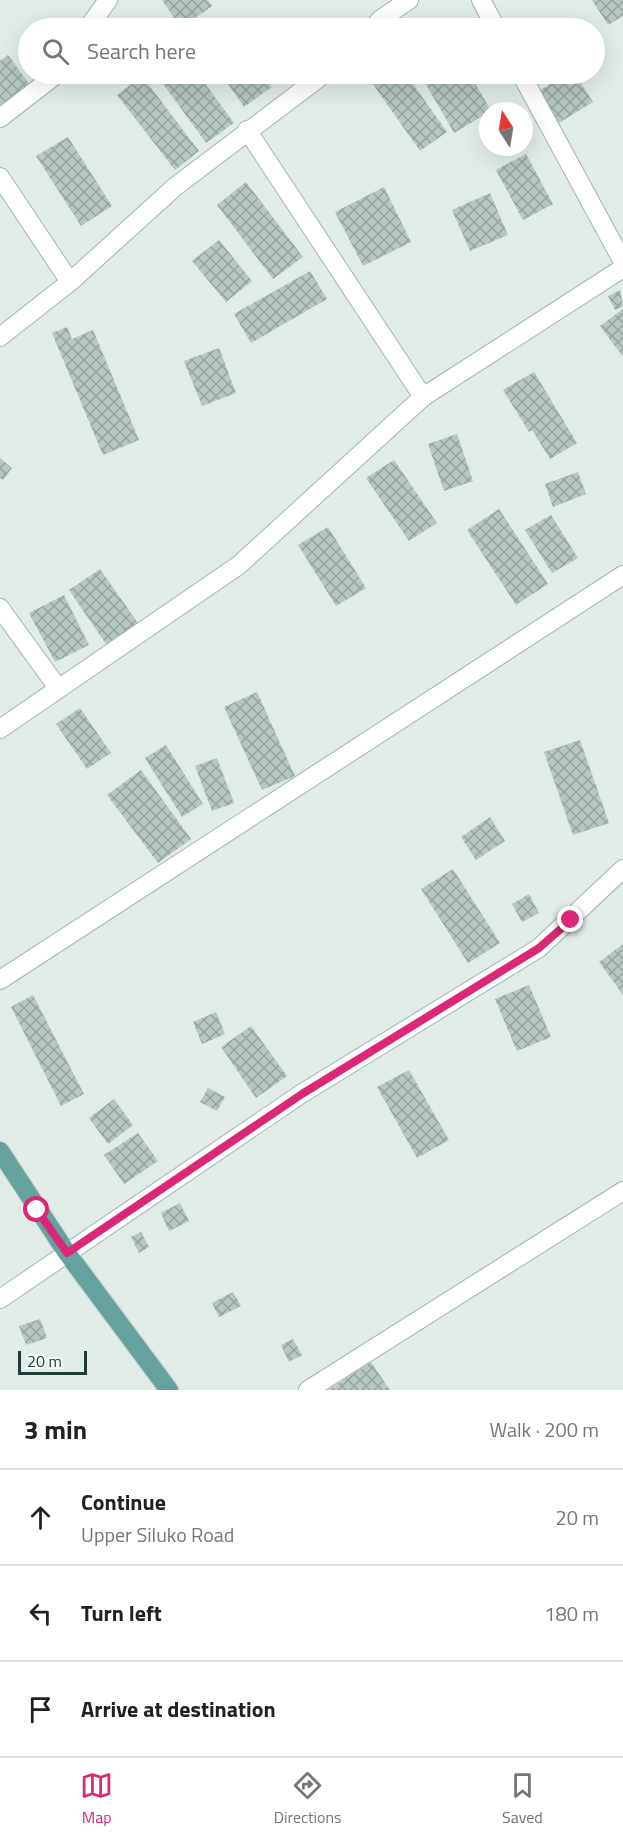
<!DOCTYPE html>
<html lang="en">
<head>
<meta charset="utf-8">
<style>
  body { margin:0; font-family:"Titillium Web",sans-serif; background:#f2f2f2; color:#202124 }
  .compass { position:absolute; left:479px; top:102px; width:54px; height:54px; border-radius:50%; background:#fff; box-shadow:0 6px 24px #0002; rotate:348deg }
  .scale { position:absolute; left:18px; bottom:15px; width:69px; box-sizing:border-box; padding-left:6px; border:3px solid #213d3a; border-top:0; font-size:16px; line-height:21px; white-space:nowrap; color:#213d3a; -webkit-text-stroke:4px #f1f8f6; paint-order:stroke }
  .stop { position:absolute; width:18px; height:18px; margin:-14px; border:4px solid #db2777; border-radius:50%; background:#fff }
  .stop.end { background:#db2777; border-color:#fff; box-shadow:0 2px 6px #0008 }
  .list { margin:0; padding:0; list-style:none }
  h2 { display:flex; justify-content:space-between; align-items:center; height:78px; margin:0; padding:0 24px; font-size:26px }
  h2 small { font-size:20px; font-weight:400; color:#757577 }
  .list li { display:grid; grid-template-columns:39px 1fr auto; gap:18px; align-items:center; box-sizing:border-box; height:96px; padding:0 24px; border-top:2px solid #e0e0e0 }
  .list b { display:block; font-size:22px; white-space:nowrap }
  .list p { margin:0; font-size:20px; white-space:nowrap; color:#757577 }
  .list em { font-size:20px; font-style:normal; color:#757577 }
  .icon { flex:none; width:33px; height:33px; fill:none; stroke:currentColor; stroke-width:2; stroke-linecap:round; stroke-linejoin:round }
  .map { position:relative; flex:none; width:623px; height:1390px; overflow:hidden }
  .search { position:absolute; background:#fff; box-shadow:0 6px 24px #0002; left:18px; right:18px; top:18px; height:66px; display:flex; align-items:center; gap:15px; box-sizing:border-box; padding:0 21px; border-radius:33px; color:#757577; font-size:22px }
  .sheet { height:366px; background:#fff }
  nav { display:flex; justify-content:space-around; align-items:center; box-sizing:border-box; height:84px; border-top:2px solid #e0e0e0; background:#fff; font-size:16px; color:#757577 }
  nav a { display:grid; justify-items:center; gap:3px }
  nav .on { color:#db2777 }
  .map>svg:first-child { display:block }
  .building { fill:url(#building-cross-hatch) }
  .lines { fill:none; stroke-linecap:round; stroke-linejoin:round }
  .minor-casing { stroke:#a4b4b1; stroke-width:20 }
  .primary-casing { stroke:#c1c9c8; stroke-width:20 }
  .minor { stroke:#fff; stroke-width:18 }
  .primary { stroke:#65a29d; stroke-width:18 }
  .route { stroke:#db2777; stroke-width:8 }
</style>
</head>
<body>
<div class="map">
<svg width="623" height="1390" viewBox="0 0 623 1390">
  <defs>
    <pattern id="building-cross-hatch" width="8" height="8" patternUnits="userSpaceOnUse" patternTransform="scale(1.5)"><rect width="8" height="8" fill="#b6c7c2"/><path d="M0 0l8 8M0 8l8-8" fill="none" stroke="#94a39f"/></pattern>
  </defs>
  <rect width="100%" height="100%" fill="#e1ece9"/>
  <g class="building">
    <polygon points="162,0 208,0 212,6 181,28"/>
    <polygon points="592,0 623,0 623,16 608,25"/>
    <polygon points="224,18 231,28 208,28"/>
    <polygon points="8,55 30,85 0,107 0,61"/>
    <polygon points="156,74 198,74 234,123 206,143"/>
    <polygon points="221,74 262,74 272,87 244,107"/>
    <polygon points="380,74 406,74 447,132 420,151 370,80"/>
    <polygon points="420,74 470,74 491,111 454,133"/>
    <polygon points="567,74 575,74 593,102 554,126 534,94"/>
    <polygon points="142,76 199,151 175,170 117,95"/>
    <polygon points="68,137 112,206 81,226 36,156"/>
    <polygon points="526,154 553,204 523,220 496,170"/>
    <polygon points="246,182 303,257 273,279 217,205"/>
    <polygon points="384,187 411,242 363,266 335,212"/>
    <polygon points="490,193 508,235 470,251 452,210"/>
    <polygon points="219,240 252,281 226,302 192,261"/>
    <polygon points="310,271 327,299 251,343 234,314"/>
    <polygon points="620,290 623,306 615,310 608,296"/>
    <polygon points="623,309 623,357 600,326"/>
    <polygon points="67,327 72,339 93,330 139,440 103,455 52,333"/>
    <polygon points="219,348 236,393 202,406 184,361"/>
    <polygon points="534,372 577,443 550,459 532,430 529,432 503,390"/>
    <polygon points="457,434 473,481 444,491 428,444"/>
    <polygon points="0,458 12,468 3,480 0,478"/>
    <polygon points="394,460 437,523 409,541 366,478"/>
    <polygon points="578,472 586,494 553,507 545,484"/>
    <polygon points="499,509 548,584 516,605 467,530"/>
    <polygon points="551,515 578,558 552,573 525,530"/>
    <polygon points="328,527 366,588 336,606 298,545"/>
    <polygon points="100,569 138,623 106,644 69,590"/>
    <polygon points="64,595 89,645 55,662 29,613"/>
    <polygon points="257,692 295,776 262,790 224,707"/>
    <polygon points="80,708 111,753 87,769 56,724"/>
    <polygon points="580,740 609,823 573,835 544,752"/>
    <polygon points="166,745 203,804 182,817 145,758"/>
    <polygon points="217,758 234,803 212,811 195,766"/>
    <polygon points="141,770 191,839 158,863 107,795"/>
    <polygon points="490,817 505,841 476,860 461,837"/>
    <polygon points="453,869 500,943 468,963 421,889"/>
    <polygon points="529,894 539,913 522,922 512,904"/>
    <polygon points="623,944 623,995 599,962"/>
    <polygon points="529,985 551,1037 517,1051 495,999"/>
    <polygon points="33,995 84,1094 61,1106 11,1007"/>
    <polygon points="216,1012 225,1034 202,1044 193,1022"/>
    <polygon points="251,1026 287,1076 256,1098 221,1047"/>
    <polygon points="409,1070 449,1140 417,1158 377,1087"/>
    <polygon points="208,1088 225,1097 217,1111 200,1102"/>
    <polygon points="114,1099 133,1125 108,1144 89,1118"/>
    <polygon points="138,1133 158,1161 124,1184 104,1155"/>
    <polygon points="180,1203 189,1221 169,1231 161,1213"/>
    <polygon points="141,1232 149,1247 139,1253 131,1237"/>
    <polygon points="233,1292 241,1306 219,1317 212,1303"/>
    <polygon points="40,1319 47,1338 26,1345 19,1326"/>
    <polygon points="293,1339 302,1355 289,1362 281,1345"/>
    <polygon points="371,1362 390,1390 328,1390"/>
  </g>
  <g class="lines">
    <g class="minor-casing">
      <g id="minor">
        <polyline points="481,0 496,28"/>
        <polyline points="88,28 108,0"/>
        <polyline points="373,28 381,19 409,0"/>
        <polyline points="521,74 623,262"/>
        <polyline points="0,118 57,74"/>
        <polyline points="247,130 423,397"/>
        <polyline points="0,177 70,282"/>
        <polyline points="0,337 70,282 176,186 324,74"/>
        <polyline points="0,608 58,688"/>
        <polyline points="0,729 239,565 423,397 623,268"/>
        <polyline points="0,980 623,575"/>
        <polyline points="0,1299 301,1094 539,948 623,869"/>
        <polyline points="308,1390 623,1191"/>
      </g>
    </g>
    <g class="primary-casing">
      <polyline id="primary" points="0,1151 67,1253 169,1390"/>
    </g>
    <use href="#minor" class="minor"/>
    <use href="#primary" class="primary"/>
  </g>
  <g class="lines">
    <polyline class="route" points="37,1210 67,1253 302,1094 539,948 571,920"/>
  </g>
</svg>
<svg class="compass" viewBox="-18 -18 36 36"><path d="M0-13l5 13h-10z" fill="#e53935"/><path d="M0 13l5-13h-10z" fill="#757577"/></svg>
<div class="scale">20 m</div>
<div class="stop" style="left:37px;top:1210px"></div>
<div class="stop end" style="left:571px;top:920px"></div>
<div class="search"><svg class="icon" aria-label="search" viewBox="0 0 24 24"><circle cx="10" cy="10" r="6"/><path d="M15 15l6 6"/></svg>Search here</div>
</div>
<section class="sheet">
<h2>3 min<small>Walk · 200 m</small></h2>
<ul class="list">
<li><svg class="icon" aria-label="ahead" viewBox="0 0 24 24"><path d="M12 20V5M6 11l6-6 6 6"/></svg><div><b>Continue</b><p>Upper Siluko Road</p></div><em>20 m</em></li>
<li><svg class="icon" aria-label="left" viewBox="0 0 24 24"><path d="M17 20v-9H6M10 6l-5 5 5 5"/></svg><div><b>Turn left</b></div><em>180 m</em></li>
<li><svg class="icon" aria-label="arrive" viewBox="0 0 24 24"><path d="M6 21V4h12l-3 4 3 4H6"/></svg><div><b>Arrive at destination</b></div></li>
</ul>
</section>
<nav>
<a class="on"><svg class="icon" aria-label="map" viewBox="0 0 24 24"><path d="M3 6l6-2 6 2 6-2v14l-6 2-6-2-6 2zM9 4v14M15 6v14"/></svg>Map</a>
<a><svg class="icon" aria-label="directions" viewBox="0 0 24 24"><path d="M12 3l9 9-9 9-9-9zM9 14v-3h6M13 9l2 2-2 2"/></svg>Directions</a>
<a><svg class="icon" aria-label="saved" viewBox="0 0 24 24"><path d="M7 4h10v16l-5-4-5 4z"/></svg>Saved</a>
</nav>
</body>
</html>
